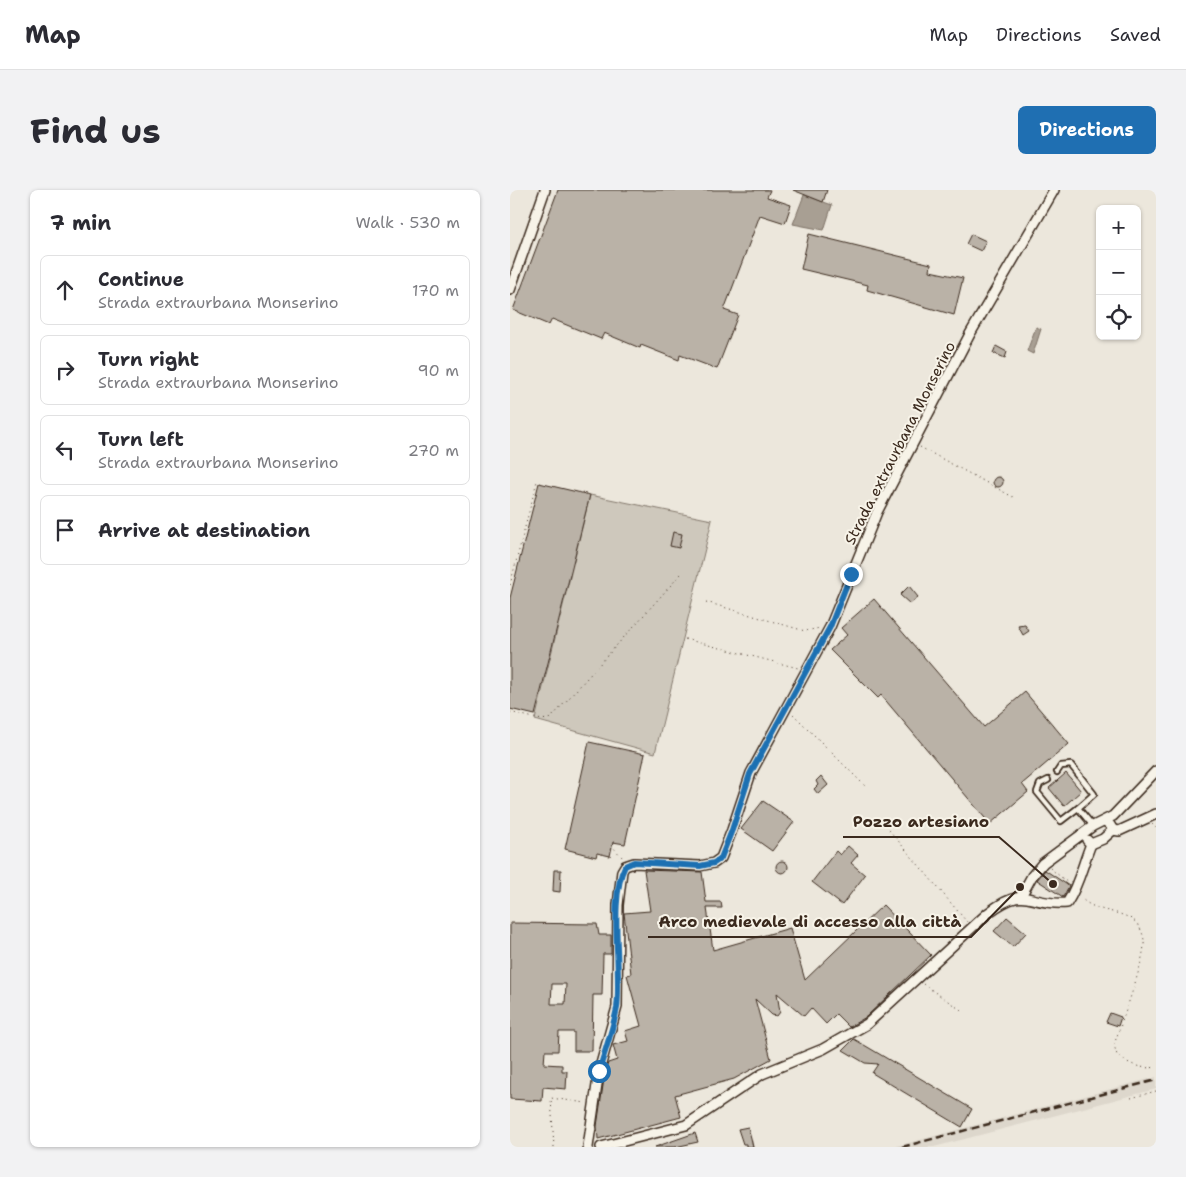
<!DOCTYPE html>
<html lang="en">
<head>
<meta charset="utf-8">
<style>
  body { margin:0; font-family:"Shantell Sans",sans-serif; background:#f2f2f3; color:#2b2b33 }
  .controls { position:absolute; right:15px; top:15px; display:grid; overflow:hidden; border-radius:8px; box-shadow:0 1px 4px #0004 }
  .controls button { width:45px; height:45px; display:grid; place-items:center; padding:0; border:0; border-bottom:1px solid #e1e1e2; background:#fff; color:#2b2b33; font:25px sans-serif }
  .stop { position:absolute; width:15px; height:15px; margin:-11px; border:4px solid #1f6fb2; border-radius:50%; background:#fff }
  .stop.end { background:#1f6fb2; border-color:#fff; box-shadow:0 1px 5px #0008 }
  .list { margin:0; padding:0; list-style:none }
  h2 { display:flex; justify-content:space-between; align-items:center; height:65px; margin:0; padding:0 20px; font-size:21px }
  h2 small { font-size:16px; font-weight:400; color:#7c7c81 }
  .list li { display:grid; grid-template-columns:32px 1fr auto; gap:15px; align-items:center; box-sizing:border-box; height:70px; margin:0 10px 10px; padding:0 10px; border:1px solid #e1e1e2; border-radius:8px }
  .list b { display:block; font-size:19px; white-space:nowrap }
  .list p { margin:0; font-size:16px; white-space:nowrap; color:#7c7c81 }
  .list em { font-size:16px; font-style:normal; color:#7c7c81 }
  .icon { flex:none; width:28px; height:28px; fill:none; stroke:currentColor; stroke-width:2; stroke-linecap:round; stroke-linejoin:round }
  .map { position:relative; flex:none; width:646px; height:957px; overflow:hidden; border-radius:8px }
  header { display:flex; align-items:center; gap:30px; box-sizing:border-box; height:70px; padding:0 25px; background:#fff; border-bottom:1px solid #e1e1e2 }
  header strong { font-size:24px }
  nav { display:flex; gap:28px; margin-inline-start:auto; font-size:18px }
  .intro { display:flex; align-items:center; justify-content:space-between; box-sizing:border-box; height:120px; padding:0 30px }
  h1 { margin:0; font-size:35px }
  .button { padding:12px 22px; border-radius:8px; background:#1f6fb2; color:#fff; font-size:18px; font-weight:700 }
  main { display:flex; gap:30px; padding:0 30px }
  aside { flex:1; background:#fff; border-radius:8px; box-shadow:0 1px 4px #0004 }
  .map>svg:first-child { display:block }
  .built { fill:#ddd7cc }
  .green { fill:#cec8bc; stroke:#84796d }
  .water { fill:#a89f93; stroke:#7c7064 }
  .building { fill:#bab2a7; stroke:#3b2a1e; fill-rule:evenodd }
  .lines { fill:none; stroke-linecap:round; stroke-linejoin:round }
  .service-casing { stroke:#3b2a1e; stroke-width:8 }
  .minor-casing { stroke:#3b2a1e; stroke-width:12 }
  .path { stroke:#3b2a1e; stroke-width:1; stroke-dasharray:1 4; stroke-linecap:butt }
  .service { stroke:#f7f3e8; stroke-width:4.5 }
  .minor { stroke:#f7f3e8; stroke-width:9 }
  .rail { stroke:#3b2a1e; stroke-width:2.5; stroke-dasharray:8 4; stroke-linecap:butt }
  .route { stroke:#1f6fb2; stroke-width:6 }
  .labels { text-anchor:middle; dominant-baseline:central; stroke-width:4; stroke-linejoin:round; paint-order:stroke }
  .street-label { font-size:15px; fill:#3b2a1e; stroke:#f7f3e8 }
  .leader { fill:none; stroke:#3b2a1e; stroke-width:2 }
  .callout-dot { fill:#3b2a1e; stroke:#f7f3e8; stroke-width:2 }
  .callout-label { font-size:16px; text-anchor:middle; font-weight:bold; fill:#3b2a1e; stroke:#f7f3e8; stroke-width:4; stroke-linejoin:round; paint-order:stroke }
</style>
</head>
<body>
<header>
<strong>Map</strong>
<nav><a>Map</a><a>Directions</a><a>Saved</a></nav>
</header>
<div class="intro"><h1>Find us</h1><a class="button">Directions</a></div>
<main>
<aside>
<h2>7 min<small>Walk · 530 m</small></h2>
<ul class="list">
<li><svg class="icon" aria-label="ahead" viewBox="0 0 24 24"><path d="M12 20V5M6 11l6-6 6 6"/></svg><div><b>Continue</b><p>Strada extraurbana Monserino</p></div><em>170 m</em></li>
<li><svg class="icon" aria-label="right" viewBox="0 0 24 24"><path d="M7 20v-9h11M14 6l5 5-5 5"/></svg><div><b>Turn right</b><p>Strada extraurbana Monserino</p></div><em>90 m</em></li>
<li><svg class="icon" aria-label="left" viewBox="0 0 24 24"><path d="M17 20v-9H6M10 6l-5 5 5 5"/></svg><div><b>Turn left</b><p>Strada extraurbana Monserino</p></div><em>270 m</em></li>
<li><svg class="icon" aria-label="arrive" viewBox="0 0 24 24"><path d="M6 21V4h12l-3 4 3 4H6"/></svg><div><b>Arrive at destination</b></div></li>
</ul>
</aside>
<div class="map">
<svg width="646" height="957" viewBox="0 0 646 957">
  <rect width="100%" height="100%" fill="#ece7dc"/>
  <filter id="ink" filterUnits="userSpaceOnUse"><feTurbulence type="fractalNoise" baseFrequency=".02" numOctaves="2"/><feDisplacementMap in="SourceGraphic" scale="10" xChannelSelector="R" yChannelSelector="G"/><feConvolveMatrix kernelMatrix="1 2 1 2 8 2 1 2 1" color-interpolation-filters="sRGB"/></filter>
  <g filter="url(#ink)">
    <polygon class="built" points="646,887 646,899 424,957 383,957"/>
    <polygon class="green" points="80,305 202,330 145,563 25,530"/>
    <g class="water">
      <polygon points="294,5 322,15 314,40 283,34"/>
      <polygon points="526,137 531,139 523,164 517,161"/>
    </g>
    <g class="building">
      <polygon points="48,0 260,0 257,7 281,15 275,33 250,25 214,120 228,125 207,179 170,165 169,170 131,155 130,158 94,143 91,149 42,129 39,135 3,120"/>
      <polygon points="283,0 317,0 313,12"/>
      <polygon points="299,44 421,74 420,81 453,88 444,125 357,100 358,95 291,79"/>
      <polygon points="461,44 476,51 471,61 456,54"/>
      <polygon points="486,156 497,162 495,168 483,163"/>
      <circle cx="488" cy="292" r="5"/>
      <polygon points="29,293 80,305 25,525 0,519 0,408"/>
      <polygon points="163,342 172,344 169,358 160,356"/>
      <polygon points="399,396 408,407 400,414 390,405"/>
      <polygon points="364,409 474,537 515,502 559,554 512,594 518,602 480,634 371,505 368,508 320,460 337,445 331,438"/>
      <polygon points="515,435 519,441 513,445 508,436"/>
      <polygon points="79,552 135,564 115,654 103,652 100,666 87,663 86,667 55,659"/>
      <polygon points="556,583 571,601 554,616 539,598"/>
      <polygon points="311,586 318,595 308,604 304,599 308,595 306,591"/>
      <polygon points="253,611 284,632 262,661 231,639"/>
      <polygon points="338,656 348,665 341,673 355,685 332,715 302,692 326,661 330,665"/>
      <circle cx="272" cy="677" r="6"/>
      <polygon points="44,680 51,680 50,702 43,701"/>
      <polygon points="134,680 192,682 196,712 211,712 212,718 197,718 203,760 280,738 295,790 373,715 421,765 356,827 339,837 326,824 316,834 301,818 294,826 267,803 270,822 267,826 262,825 245,809 261,869 224,889 165,905 171,927 88,949 87,936 95,882 98,873 107,870 103,855 118,851 115,841 131,836 117,785 121,784 114,723 140,721"/>
      <polygon points="535,680 559,696 553,707 527,690"/>
      <polygon points="497,727 516,743 503,757 484,741"/>
      <path d="M0,733L87,734L89,745H101V764H93L92,805H83L82,861H64V842H49L48,861H35L34,874L52,875V881H57L56,899L33,897L32,911L0,909ZM42,794H56L55,814H41Z"/>
      <polygon points="600,823 611,827 608,836 596,832"/>
      <polygon points="344,849 462,919 452,937 362,883 368,874 355,873 333,860"/>
      <polygon points="238,937 241,948 243,957 236,957 236,954 233,954 228,939"/>
      <polygon points="185,943 188,952 165,957 145,957"/>
    </g>
    <g class="lines">
      <g class="service-casing">
        <g id="service">
          <polyline points="547,582 551,576 561,575 584,604 568,618"/>
          <polyline points="538,590 530,594 527,602 551,631 568,618 583,636"/>
        </g>
      </g>
      <g class="minor-casing">
        <g id="minor">
          <polyline points="0,100 35,0"/>
          <polyline points="603,640 609,641 646,624"/>
          <polyline points="577,650 581,654 593,649 603,640 600,635 595,631"/>
          <polyline points="511,706 522,686 533,673 583,636 603,626 646,581"/>
          <polyline points="78,957 89,881 107,817 108,715 112,681 115,676 124,673 190,676 204,673 211,668 222,640 241,583 320,437 367,322 460,144 544,0"/>
          <path d="M91,957L176,935L252,884L313,859L357,834L478,723C518,693 516,716 557,713C569,695 573,673 581,654"/>
        </g>
      </g>
      <g class="path">
        <polyline points="410,257 503,307"/>
        <polyline points="0,395 27,291"/>
        <polyline points="196,412 295,441 310,438"/>
        <polyline points="175,449 288,478"/>
        <polyline points="0,522 32,530 41,528 171,384"/>
        <polyline points="283,524 356,597"/>
        <polyline points="642,634 646,638"/>
        <polyline points="379,640 457,732"/>
        <polyline points="101,655 113,668"/>
        <polyline points="540,678 558,693"/>
        <path d="M570,707C585,723 606,719 623,730C629,734 633,743 634,750C636,769 611,833 604,855L607,865C618,874 632,880 646,877"/>
        <polyline points="413,794 451,820"/>
        <polyline points="621,908 646,901"/>
        <polyline points="44,957 41,908 76,913"/>
      </g>
      <use href="#service" class="service"/>
      <use href="#minor" class="minor"/>
      <polyline class="rail" points="392,957 646,890"/>
    </g>
  </g>
  <g class="lines" filter="url(#ink)">
    <path class="route" d="M89,881C95,861 103,839 107,818C112,780 98,709 115,676L124,672L190,676L204,673L211,668L222,640L240,584L320,437L341,384"/>
  </g>
  <g class="labels">
    <g class="street-label">
      <text transform="translate(390 253) rotate(-63)">Strada extraurbana Monserino</text>
    </g>
  </g>
  <path class="leader" d="M543 694L489 647H333M510 697L461 747H138"/>
  <g class="callout-dot">
    <circle cx="543" cy="694" r="5"/>
    <circle cx="510" cy="697" r="5"/>
  </g>
  <g class="callout-label">
    <text x="411" y="637">Pozzo artesiano</text>
    <text x="300" y="737">Arco medievale di accesso alla città</text>
  </g>
</svg>
<div class="controls">
<button>+</button>
<button>−</button>
<button><svg class="icon" aria-label="locate" viewBox="0 0 24 24"><circle cx="12" cy="12" r="6"/><path d="M12 2v4M12 18v4M2 12h4M18 12h4"/></svg></button>
</div>
<div class="stop" style="left:89px;top:881px"></div>
<div class="stop end" style="left:341px;top:384px"></div>
</div>
</main>
</body>
</html>
